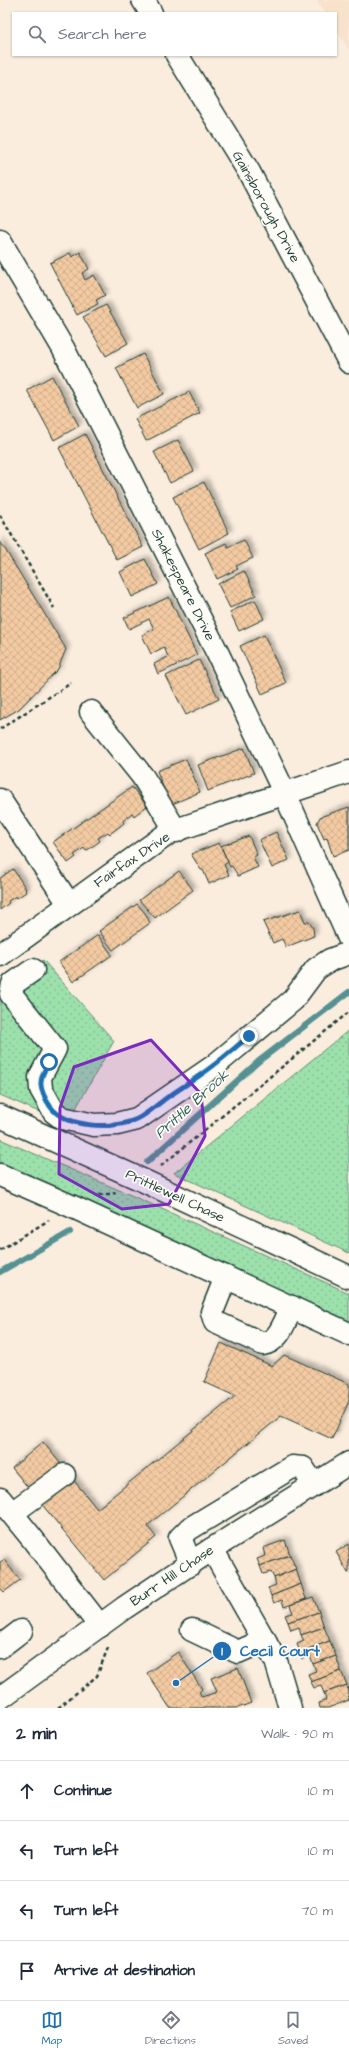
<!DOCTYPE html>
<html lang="en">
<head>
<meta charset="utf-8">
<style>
  body { margin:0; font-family:"Architects Daughter",sans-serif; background:#f2f2f3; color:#1f2937 }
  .stop { position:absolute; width:12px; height:12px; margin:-9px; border:3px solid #1f6fb2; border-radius:50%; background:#fff }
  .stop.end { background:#1f6fb2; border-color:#fff; box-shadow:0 1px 4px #0008 }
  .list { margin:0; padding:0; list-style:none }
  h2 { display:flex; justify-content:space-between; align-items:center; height:52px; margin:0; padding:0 16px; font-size:17px }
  h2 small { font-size:13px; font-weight:400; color:#747a83 }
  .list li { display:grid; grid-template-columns:26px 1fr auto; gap:12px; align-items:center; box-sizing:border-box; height:60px; padding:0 16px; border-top:1px solid #e0e1e3 }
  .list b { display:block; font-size:15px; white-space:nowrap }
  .list em { font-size:13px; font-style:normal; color:#747a83 }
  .icon { flex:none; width:22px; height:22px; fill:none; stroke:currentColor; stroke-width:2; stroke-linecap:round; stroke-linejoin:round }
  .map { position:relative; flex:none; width:349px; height:1708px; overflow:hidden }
  .search { position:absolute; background:#fff; box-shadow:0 1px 3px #0004; left:12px; right:12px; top:12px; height:44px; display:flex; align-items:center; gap:10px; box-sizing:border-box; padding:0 14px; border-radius:0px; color:#747a83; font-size:15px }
  .sheet { height:292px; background:#fff }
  nav { display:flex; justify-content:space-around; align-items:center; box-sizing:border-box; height:56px; border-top:1px solid #e0e1e3; background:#fff; font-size:11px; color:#747a83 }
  nav a { display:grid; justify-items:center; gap:2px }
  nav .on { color:#1f6fb2 }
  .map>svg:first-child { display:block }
  .built { fill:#f8e2cc }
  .green { fill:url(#green-dots); stroke:#5e8e70 }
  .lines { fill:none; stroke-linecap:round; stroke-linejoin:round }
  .stream { stroke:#549092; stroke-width:6 }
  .building { fill:url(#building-cross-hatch); stroke:#1f3d34; filter:url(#shadow) }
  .minor-casing { stroke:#1f3d34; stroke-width:25 }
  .path { stroke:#1f3d34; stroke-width:2.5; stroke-dasharray:4 3; stroke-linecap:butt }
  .minor { stroke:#fdfcf7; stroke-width:22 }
  .route { stroke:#1f6fb2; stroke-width:5 }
  .marked { fill:#7b2cbf; fill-opacity:0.2; stroke:#7b2cbf; stroke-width:3; stroke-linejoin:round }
  .labels { text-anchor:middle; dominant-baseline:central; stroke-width:3.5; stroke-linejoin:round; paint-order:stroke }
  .street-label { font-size:14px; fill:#1f3d34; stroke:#fdfcf7 }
  .water-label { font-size:15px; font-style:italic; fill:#35605b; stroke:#fdfcf7 }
  .leader { fill:none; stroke:#1f6fb2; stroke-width:1.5 }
  .callout-dot { fill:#1f6fb2; stroke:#fdfcf7; stroke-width:1.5 }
  .mark-label { font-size:12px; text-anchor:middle; font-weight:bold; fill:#fff }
  .callout-label { font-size:15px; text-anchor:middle; font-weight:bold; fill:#1f6fb2; stroke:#fdfcf7; stroke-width:3.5; stroke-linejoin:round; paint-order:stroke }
</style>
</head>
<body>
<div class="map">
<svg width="349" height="1708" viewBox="0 0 349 1708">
  <defs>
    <pattern id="green-dots" width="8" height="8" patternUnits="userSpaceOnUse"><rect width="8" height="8" fill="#9ce0ac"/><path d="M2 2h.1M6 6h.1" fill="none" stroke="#86c195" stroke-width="1.8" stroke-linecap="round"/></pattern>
    <pattern id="building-cross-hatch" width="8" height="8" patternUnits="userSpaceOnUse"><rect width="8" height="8" fill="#f3caa2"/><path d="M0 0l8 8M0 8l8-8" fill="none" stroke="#d0ae8c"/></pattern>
    <filter id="shadow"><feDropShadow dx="3.5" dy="-3.5" stdDeviation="2" flood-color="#0004"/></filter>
  </defs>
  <rect width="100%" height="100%" fill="#faedde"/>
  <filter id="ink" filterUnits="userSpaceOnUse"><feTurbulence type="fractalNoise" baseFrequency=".025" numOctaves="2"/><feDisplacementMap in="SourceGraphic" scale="8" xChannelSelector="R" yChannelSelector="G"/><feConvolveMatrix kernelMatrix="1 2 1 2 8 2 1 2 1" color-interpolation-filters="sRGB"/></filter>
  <g filter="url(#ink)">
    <polygon class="built" points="316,0 349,0 349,50 336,30 336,13 325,13"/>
    <g class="green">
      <polygon points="43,960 114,1041 67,1124 0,1095 0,991"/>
      <polygon points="349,1030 349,1253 174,1173 330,1045"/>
      <polygon points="0,1139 133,1196 349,1293 349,1327 0,1167"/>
    </g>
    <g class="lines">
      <g class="stream">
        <polyline points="147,1162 259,1061 349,992"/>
        <polyline points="0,1272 70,1232"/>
      </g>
    </g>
    <g class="building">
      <polygon points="80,252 89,269 82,273 85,280 94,275 105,295 96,300 98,304 77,315 50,263 70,253 72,257"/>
      <polygon points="106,305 128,343 106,356 83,317"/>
      <polygon points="143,354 164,394 137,408 116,368"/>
      <polygon points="52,376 79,426 54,440 27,390"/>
      <polygon points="189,392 200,413 146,441 135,419"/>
      <polygon points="85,434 143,547 117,560 59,448"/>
      <polygon points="178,440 194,471 170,483 154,452"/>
      <polygon points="204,482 229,533 199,549 173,497"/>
      <polygon points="244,540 253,558 236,566 238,569 217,579 205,553 226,543 228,547"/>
      <polygon points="0,541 66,649 58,669 19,709 0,720"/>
      <polygon points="145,559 158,584 132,597 120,572"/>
      <polygon points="244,571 256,595 230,608 218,584"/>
      <polygon points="169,597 197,655 158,674 154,664 168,657 164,647 151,654 142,635 154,629 149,619 129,629 124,618"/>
      <polygon points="255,600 264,619 239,631 230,612"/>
      <polygon points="264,635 286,683 262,694 240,646"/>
      <polygon points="199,660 219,699 186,715 166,676"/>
      <polygon points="244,748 254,773 208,791 198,765"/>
      <polygon points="186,759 200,792 170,805 157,771"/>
      <polygon points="132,787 147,806 134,816 132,813 123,821 124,823 110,834 108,832 98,838 100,841 86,851 84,848 74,855 76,857 68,863 53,842"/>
      <polygon points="349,807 349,850 333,856 327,838 324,839 317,823 320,817"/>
      <polygon points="276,832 289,860 272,868 259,840"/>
      <polygon points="249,836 257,855 253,857 258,867 238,876 232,866 230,867 221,846"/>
      <polygon points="219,843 228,862 224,865 229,875 209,884 203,870 201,870 191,854"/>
      <polygon points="13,869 26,889 25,890 26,892 17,898 16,896 8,901 9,903 0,910 0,878"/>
      <polygon points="179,871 193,890 155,918 139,900"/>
      <polygon points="137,904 145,913 150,923 113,950 99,931"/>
      <polygon points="300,910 305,922 309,922 313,928 314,936 286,947 282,939 273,943 263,922"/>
      <polygon points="98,935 112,955 73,982 59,962"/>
      <polygon points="221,1343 272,1366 284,1355 349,1384 349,1401 332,1439 281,1416 147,1526 156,1537 104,1580 12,1468 43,1442 97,1509 235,1396 204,1382"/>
      <polygon points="285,1540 290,1555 260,1566 257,1559 265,1556 263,1548"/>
      <polygon points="349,1544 349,1573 348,1573 336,1552"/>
      <polygon points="290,1555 296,1569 274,1578 271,1572 263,1574 260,1566"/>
      <polygon points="4,1560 20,1580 4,1592 0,1588 0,1562"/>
      <polygon points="296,1569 301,1584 271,1596 268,1588 276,1585 274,1578"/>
      <polygon points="301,1584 306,1599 284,1607 282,1600 274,1603 271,1596"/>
      <polygon points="313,1597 319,1612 288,1622 285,1615 293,1613 290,1605"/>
      <polygon points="319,1612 324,1627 301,1635 299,1627 291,1630 288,1622"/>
      <polygon points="324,1627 330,1641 300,1652 297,1644 304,1641 301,1635"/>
      <polygon points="330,1641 336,1656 313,1664 310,1656 302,1659 300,1652"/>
      <polygon points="178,1652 202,1689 199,1692 202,1697 217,1692 211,1678 238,1668 251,1703 238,1708 170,1708 147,1673"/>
      <polygon points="336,1656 341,1671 311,1682 308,1674 316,1671 313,1664"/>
      <polygon points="341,1671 347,1685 324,1693 321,1686 314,1688 311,1682"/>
      <polygon points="347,1685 349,1700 328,1708 320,1708 319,1703 326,1700 324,1693"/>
    </g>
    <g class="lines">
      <g class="minor-casing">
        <g id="minor">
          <polyline points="143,0 151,13"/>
          <polyline points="177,55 249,172 349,362"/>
          <polyline points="0,241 63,348 217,652 285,794 349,938"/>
          <polyline points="91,712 143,777 176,831"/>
          <polyline points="0,800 69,904"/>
          <polyline points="0,955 170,832 349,772"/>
          <polyline points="33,970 13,984 11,994 55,1049 40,1077 41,1089 54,1112 62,1118 94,1125 117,1124 137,1119 214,1066 293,1000 316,969 330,960 349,953"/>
          <polyline points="0,1116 142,1180 349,1277"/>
          <polyline points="0,1175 71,1206 349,1334"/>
          <path d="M226,1277L212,1312L215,1322L263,1344C280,1341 284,1322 292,1307"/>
          <polyline points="0,1499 31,1537 100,1626"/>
          <polyline points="12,1513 64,1475"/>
          <polyline points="212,1549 276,1661 290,1708"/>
          <polyline points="191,1564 180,1538 189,1529 292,1467 303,1468 314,1485"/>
          <polyline points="192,1630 238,1652 265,1640"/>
          <polyline points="0,1647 21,1631"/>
          <polyline points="0,1698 124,1608 212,1549 349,1463"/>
        </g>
      </g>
      <g class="path">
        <polyline points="0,515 54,608"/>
        <polyline points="0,729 71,683"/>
        <polyline points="161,1166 349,1012"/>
        <polyline points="99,1195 116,1193"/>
        <polyline points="0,1250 49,1220"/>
        <polyline points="58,1708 97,1676 109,1645"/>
      </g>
      <use href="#minor" class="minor"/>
    </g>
  </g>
  <g class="lines" filter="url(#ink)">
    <path class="route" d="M49,1062C38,1080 38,1088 50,1106C65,1128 114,1130 137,1119C148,1114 159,1103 169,1096C184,1086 200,1076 214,1065C226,1056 237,1046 249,1036"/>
  </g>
  <path class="marked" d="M151,1040L201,1094L205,1136L169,1204L122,1209L59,1174L60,1108L74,1067Z"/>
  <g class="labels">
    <g class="street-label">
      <text transform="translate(266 207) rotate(61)">Gainsborough Drive</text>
      <text transform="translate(183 585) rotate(63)">Shakespeare Drive</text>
      <text transform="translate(132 860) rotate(-34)">Fairfax Drive</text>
      <text transform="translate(175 1196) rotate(25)">Prittlewell Chase</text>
      <text transform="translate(172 1576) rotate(-34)">Burr Hill Chase</text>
    </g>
    <g class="water-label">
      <text transform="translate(192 1104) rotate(-42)">Prittle Brook</text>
    </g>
  </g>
  <path class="leader" d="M176 1683L222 1651"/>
  <g class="callout-dot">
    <circle cx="176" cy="1683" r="4"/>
    <circle cx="222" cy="1651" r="10"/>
  </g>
  <g class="mark-label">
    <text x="222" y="1655">1</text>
  </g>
  <g class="callout-label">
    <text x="280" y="1656">Cecil Court</text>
  </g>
</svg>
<div class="stop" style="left:49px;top:1062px"></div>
<div class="stop end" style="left:249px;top:1036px"></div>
<div class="search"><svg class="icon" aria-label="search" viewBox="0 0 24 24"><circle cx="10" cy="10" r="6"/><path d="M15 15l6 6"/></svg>Search here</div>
</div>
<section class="sheet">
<h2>2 min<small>Walk · 90 m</small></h2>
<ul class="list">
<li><svg class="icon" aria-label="ahead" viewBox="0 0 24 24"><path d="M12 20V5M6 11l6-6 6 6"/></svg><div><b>Continue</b></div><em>10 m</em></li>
<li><svg class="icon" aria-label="left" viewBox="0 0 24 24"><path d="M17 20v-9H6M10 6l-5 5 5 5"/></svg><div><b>Turn left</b></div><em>10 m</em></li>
<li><svg class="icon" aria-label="left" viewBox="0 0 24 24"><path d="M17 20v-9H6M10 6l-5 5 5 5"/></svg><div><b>Turn left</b></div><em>70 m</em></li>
<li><svg class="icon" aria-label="arrive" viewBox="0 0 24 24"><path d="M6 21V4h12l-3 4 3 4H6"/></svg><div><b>Arrive at destination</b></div></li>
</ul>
</section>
<nav>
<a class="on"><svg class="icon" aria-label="map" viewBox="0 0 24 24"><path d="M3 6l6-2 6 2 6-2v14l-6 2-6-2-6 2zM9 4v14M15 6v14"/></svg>Map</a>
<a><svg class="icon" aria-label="directions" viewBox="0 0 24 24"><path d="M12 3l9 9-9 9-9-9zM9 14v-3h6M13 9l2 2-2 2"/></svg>Directions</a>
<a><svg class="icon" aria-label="saved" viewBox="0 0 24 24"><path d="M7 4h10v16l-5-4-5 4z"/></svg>Saved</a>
</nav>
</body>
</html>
